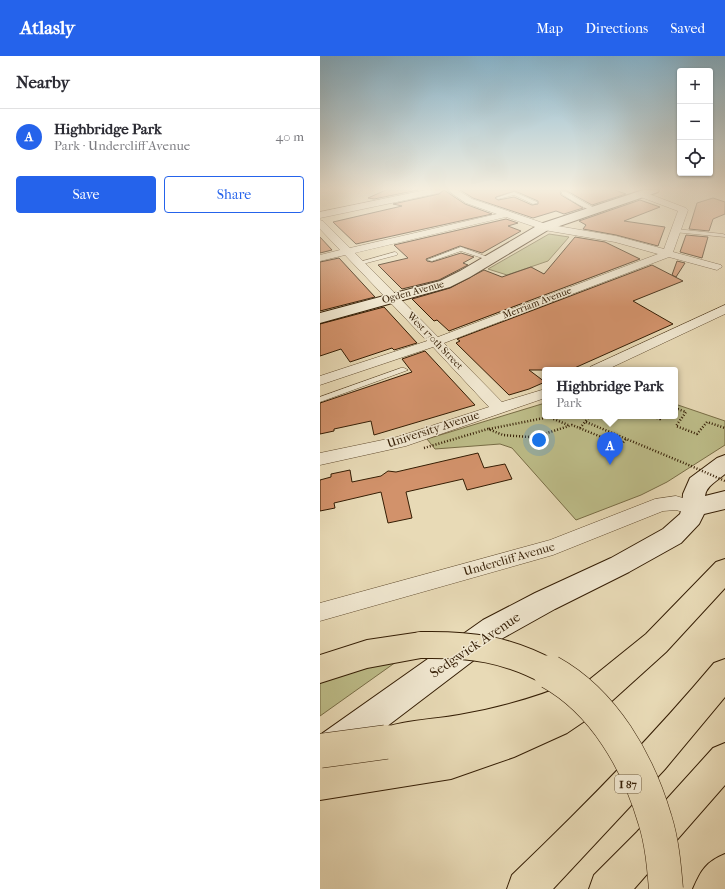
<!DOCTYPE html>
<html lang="en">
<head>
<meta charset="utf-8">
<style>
  body { margin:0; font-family:"IM FELL French Canon",serif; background:#f7f7f7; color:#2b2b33 }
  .controls { position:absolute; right:12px; top:12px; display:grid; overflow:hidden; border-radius:4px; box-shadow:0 1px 3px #0004 }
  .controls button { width:36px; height:36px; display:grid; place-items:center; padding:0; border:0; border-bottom:1px solid #e1e1e2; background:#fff; color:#2b2b33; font:20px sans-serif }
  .you { position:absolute; left:219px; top:384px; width:14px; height:14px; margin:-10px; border:3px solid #fff; border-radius:50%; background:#1a73e8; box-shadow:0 0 0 6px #1a73e833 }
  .badge { display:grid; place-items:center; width:26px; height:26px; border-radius:50%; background:#2563eb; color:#fff; font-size:13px; font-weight:700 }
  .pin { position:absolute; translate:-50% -33px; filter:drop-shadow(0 1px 2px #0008) }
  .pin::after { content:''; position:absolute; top:21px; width:14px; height:12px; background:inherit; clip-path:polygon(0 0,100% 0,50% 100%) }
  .popup { position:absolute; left:222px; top:311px; width:136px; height:52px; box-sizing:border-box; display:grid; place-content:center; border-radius:4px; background:#fff; filter:drop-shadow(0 1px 3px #0005); font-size:13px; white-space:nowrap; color:#7c7c81 }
  .popup b { font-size:15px; color:#2b2b33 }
  .popup::after { content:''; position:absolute; left:50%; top:100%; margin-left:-8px; border:8px solid transparent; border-top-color:#fff }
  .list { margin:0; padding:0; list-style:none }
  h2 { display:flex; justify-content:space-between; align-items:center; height:52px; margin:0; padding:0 16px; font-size:17px }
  h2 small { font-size:13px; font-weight:400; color:#7c7c81 }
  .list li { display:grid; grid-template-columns:26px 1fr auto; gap:12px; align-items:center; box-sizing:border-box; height:56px; padding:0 16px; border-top:1px solid #e1e1e2 }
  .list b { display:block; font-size:15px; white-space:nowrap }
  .list p { margin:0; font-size:13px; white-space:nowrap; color:#7c7c81 }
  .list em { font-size:13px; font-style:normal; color:#7c7c81 }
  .actions { display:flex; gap:8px; padding:12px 16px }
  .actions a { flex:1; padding:9px 0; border:1px solid #2563eb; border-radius:4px; text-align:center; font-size:14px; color:#2563eb }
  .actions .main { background:#2563eb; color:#fff }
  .icon { flex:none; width:22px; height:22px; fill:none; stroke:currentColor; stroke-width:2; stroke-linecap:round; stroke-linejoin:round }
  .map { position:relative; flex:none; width:405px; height:833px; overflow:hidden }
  header { display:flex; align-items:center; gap:24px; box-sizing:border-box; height:56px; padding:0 20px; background:#2563eb; color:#fff }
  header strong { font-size:19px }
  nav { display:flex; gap:22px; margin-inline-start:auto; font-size:14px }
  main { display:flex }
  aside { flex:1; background:#fff }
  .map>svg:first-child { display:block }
  .green { fill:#bdbd89; stroke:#786d46 }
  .building { fill:#d2926b; stroke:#341d04; fill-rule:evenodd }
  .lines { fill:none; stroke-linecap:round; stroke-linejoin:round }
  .lane-casing { stroke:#614c30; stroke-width:1 }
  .street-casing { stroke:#614c30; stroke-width:1 }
  .secondary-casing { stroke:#341d04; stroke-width:2 }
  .highway-casing { stroke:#341d04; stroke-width:2 }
  .path { stroke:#341d04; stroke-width:2.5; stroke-dasharray:1 2; stroke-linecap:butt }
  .lane { fill:#f0e7d0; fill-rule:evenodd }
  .street { fill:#f0e7d0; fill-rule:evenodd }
  .secondary { fill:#f0e7d0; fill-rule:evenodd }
  .highway { fill:#e8dab6; fill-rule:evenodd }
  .highway-bridge-far1-casing { stroke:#341d04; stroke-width:28; stroke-linecap:butt }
  .highway-bridge-casing { stroke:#341d04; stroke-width:35; stroke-linecap:butt }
  .path-bridge { stroke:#341d04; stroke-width:2.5; stroke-dasharray:1 2; stroke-linecap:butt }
  .highway-bridge-far1 { stroke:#e8dab6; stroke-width:26 }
  .highway-bridge { stroke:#e8dab6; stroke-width:34 }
  .labels { text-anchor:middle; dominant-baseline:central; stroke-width:3; stroke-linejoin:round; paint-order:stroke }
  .far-street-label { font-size:10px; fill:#341d04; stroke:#f0e7d0 }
  .shield { fill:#f0e7d0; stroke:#6c5a41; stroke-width:1 }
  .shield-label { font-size:11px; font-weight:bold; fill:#341d04 }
  .street-label { font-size:12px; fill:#341d04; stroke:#f0e7d0 }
  .near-street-label { font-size:14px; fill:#341d04; stroke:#f0e7d0 }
</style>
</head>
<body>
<header>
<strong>Atlasly</strong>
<nav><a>Map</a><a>Directions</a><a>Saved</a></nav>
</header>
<main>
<aside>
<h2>Nearby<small></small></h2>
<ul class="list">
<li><span class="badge">A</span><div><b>Highbridge Park</b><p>Park · Undercliff Avenue</p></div><em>40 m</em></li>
</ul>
<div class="actions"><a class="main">Save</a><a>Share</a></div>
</aside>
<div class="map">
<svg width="405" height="833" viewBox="0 0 405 833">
  <rect width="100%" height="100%" fill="#e8dab6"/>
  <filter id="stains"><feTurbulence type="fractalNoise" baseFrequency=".005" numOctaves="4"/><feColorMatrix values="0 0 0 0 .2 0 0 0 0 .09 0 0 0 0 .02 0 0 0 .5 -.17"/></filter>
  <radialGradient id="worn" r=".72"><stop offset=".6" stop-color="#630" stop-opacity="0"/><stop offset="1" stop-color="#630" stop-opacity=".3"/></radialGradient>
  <g class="green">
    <polygon points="229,178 249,181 228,205 187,219 168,213"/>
    <polygon points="225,347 225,360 355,360 355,348 405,365 405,389 347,426 321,439 256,464 192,392 180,388 115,393 107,383"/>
    <path d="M76,606L0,660V627C25,618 50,608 76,606Z"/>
  </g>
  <g class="building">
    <polygon points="66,134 98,134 54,143 48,142"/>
    <polygon points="124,134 145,148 172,158 36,188 13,166 82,150 73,148 119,138"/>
    <path d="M140,134H295L306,138L272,149L247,135L242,134L240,136L241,139L263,152L244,158L236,155L213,162L153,142ZM195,135L218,145V148L212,149L194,141L178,144L175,142L176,141Z"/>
    <polygon points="393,142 405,146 405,158 393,163 389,175 369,173 377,147"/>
    <polygon points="320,144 340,151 304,165 345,171 338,190 296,179 263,173 266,169 259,165"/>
    <polygon points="186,163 198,167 188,170 201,175 162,197 140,190 106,203 107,205 112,206 141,197 154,201 143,207 148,209 119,224 82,233 58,209 88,202 74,189"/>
    <polygon points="366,179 388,181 382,202 360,196"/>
    <polygon points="0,181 12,194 0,197"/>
    <polygon points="255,181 285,186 320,203 129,275 117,264 114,265 92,243 130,232 164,214 182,221 211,211 224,218"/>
    <polygon points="19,202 55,241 0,255 0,206"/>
    <polygon points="357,205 365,207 356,221 352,219"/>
    <polygon points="332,209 363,225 313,245 353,268 250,314 209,314 225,326 209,333 189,339 136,287 140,285 137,283"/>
    <polygon points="64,251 97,287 74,294 72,292 30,306 21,293 0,300 0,268"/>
    <polygon points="105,295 155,349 54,379 51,365 14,373 14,375 0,378 0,347 92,316 82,303"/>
    <polygon points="158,397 164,412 185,408 192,423 147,434 143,423 86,436 92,462 68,467 61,436 14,447 15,452 0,455 0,424 11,421 11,418 30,414 32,426 61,420 68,415 76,416"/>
  </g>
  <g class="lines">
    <g class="lane-casing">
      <g id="lane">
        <polygon points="194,136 217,146 217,147 213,148 194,139 178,143 176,142"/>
        <path d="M242,136H246L278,154C271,158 250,143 242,138Z"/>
        <polygon points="356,173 403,178 405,179 405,181 354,176 354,174"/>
        <polygon points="141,191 173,203 168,204 141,195 112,205 107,204"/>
        <polygon points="75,196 77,197 77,199 39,209 36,207"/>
        <polygon points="81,312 84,312 88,314 0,346 0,341"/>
      </g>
    </g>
    <g class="street-casing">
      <g id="street">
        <polygon points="106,134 123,134 119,137 0,162 0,156"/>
        <path d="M127,134H137L152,143L226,168L296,180L344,193L358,155L318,140L317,138L321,135L324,136L366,152L368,154L353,196L401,209L402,211L397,214L349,201L124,287L182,346L225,333V342L86,390L0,409V397L77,381L169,351L113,291L0,329V320L107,285L25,199L0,205V199L20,194L0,173V164L3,165L30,192L177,158L146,147ZM186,161L224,174L295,186L338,198L118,281L35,197Z"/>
        <polygon points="405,249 405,258 286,314 268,314 270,311"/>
        <polygon points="356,440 380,447 383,452 380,457 374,459 356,454 343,455 233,499 0,565 0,547 230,484 335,443"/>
      </g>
    </g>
    <g class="secondary-casing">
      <g id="secondary">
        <polygon points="323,134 339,134 338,136 228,174 150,221 130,231 0,267 0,257 120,225 140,215 220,168"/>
        <path d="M405,399V418C397,425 386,430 385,440L405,435V453L384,458L379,468L361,487L309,516L235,553L183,582L24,703L12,707L0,703V679L163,564L215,537L291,502L343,473L360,458L362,452L363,438L370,422L397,402Z"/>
      </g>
    </g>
    <g class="highway-casing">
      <g id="highway">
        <path d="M405,503V532L346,596L284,652L247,677L194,701L131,723L0,744V710L61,700L55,697L50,686L55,675C80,664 111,664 139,659C180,652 218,641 256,625L264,628L326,578L396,506Z"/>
        <polygon points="101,576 111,580 115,589 111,598 101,602 47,612 0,627 0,599 47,584"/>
        <path d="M405,603V641L345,713L233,833H187L192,819C263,751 331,682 394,607Z"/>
        <polygon points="405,687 405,729 314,833 269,833 274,819 317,776 393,692"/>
        <path d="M405,798V833H373C381,814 386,806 405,798Z"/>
      </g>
    </g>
    <g class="path">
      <polyline points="355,352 366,356 356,370 377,378 387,366 405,372"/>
      <polyline points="331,360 340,363 343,360"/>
      <polyline points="266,366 371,410"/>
      <polyline points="260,372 270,360"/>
      <polyline points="169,373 229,361 248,369"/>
      <polyline points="104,392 168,373 183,379 208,381 224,378 252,369 301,389 306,383"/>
    </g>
    <use href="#lane" class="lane"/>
    <use href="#street" class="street"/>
    <use href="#secondary" class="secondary"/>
    <use href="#highway" class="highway"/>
    <g class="highway-bridge-far1-casing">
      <path id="highway-bridge-far1" d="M101,589C151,588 187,593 231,617"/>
    </g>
    <g class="highway-bridge-casing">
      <g id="highway-bridge">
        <path d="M230,616C284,646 318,706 335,764C342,786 344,810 346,833"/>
        <polyline points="0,695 66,686"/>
      </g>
    </g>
    <polyline class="path-bridge" points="371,410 405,425"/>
    <use href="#highway-bridge-far1" class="highway-bridge-far1"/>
    <use href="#highway-bridge" class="highway-bridge"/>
  </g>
  <linearGradient id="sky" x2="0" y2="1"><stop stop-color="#87b7d1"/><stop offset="0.53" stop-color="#f5eede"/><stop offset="1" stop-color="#f5eede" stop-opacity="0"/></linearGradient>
  <rect width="405" height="251" fill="url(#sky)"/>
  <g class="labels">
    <g class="far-street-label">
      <text transform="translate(93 236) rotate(-15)">Ogden Avenue</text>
      <text transform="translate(217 247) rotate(-21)">Merriam Avenue</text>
      <text transform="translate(115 285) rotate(46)">West 170th Street</text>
    </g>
    <rect class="shield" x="295" y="719" width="26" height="18" rx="3"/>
    <g class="shield-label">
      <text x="308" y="728">I 87</text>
    </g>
    <g class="street-label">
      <text transform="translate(113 373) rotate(-18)">University Avenue</text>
      <text transform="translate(189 503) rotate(-16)">Undercliff Avenue</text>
    </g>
    <g class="near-street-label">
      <text transform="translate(155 589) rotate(-34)">Sedgwick Avenue</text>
    </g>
  </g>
  <rect width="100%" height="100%" filter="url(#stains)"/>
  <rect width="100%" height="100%" fill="url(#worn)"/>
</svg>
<div class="controls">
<button>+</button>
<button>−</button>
<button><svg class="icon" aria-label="locate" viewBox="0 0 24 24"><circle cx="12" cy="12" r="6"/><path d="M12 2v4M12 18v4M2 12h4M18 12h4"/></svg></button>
</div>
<div class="you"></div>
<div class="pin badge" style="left:290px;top:409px">A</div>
<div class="popup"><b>Highbridge Park</b>Park</div>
</div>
</main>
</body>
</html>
